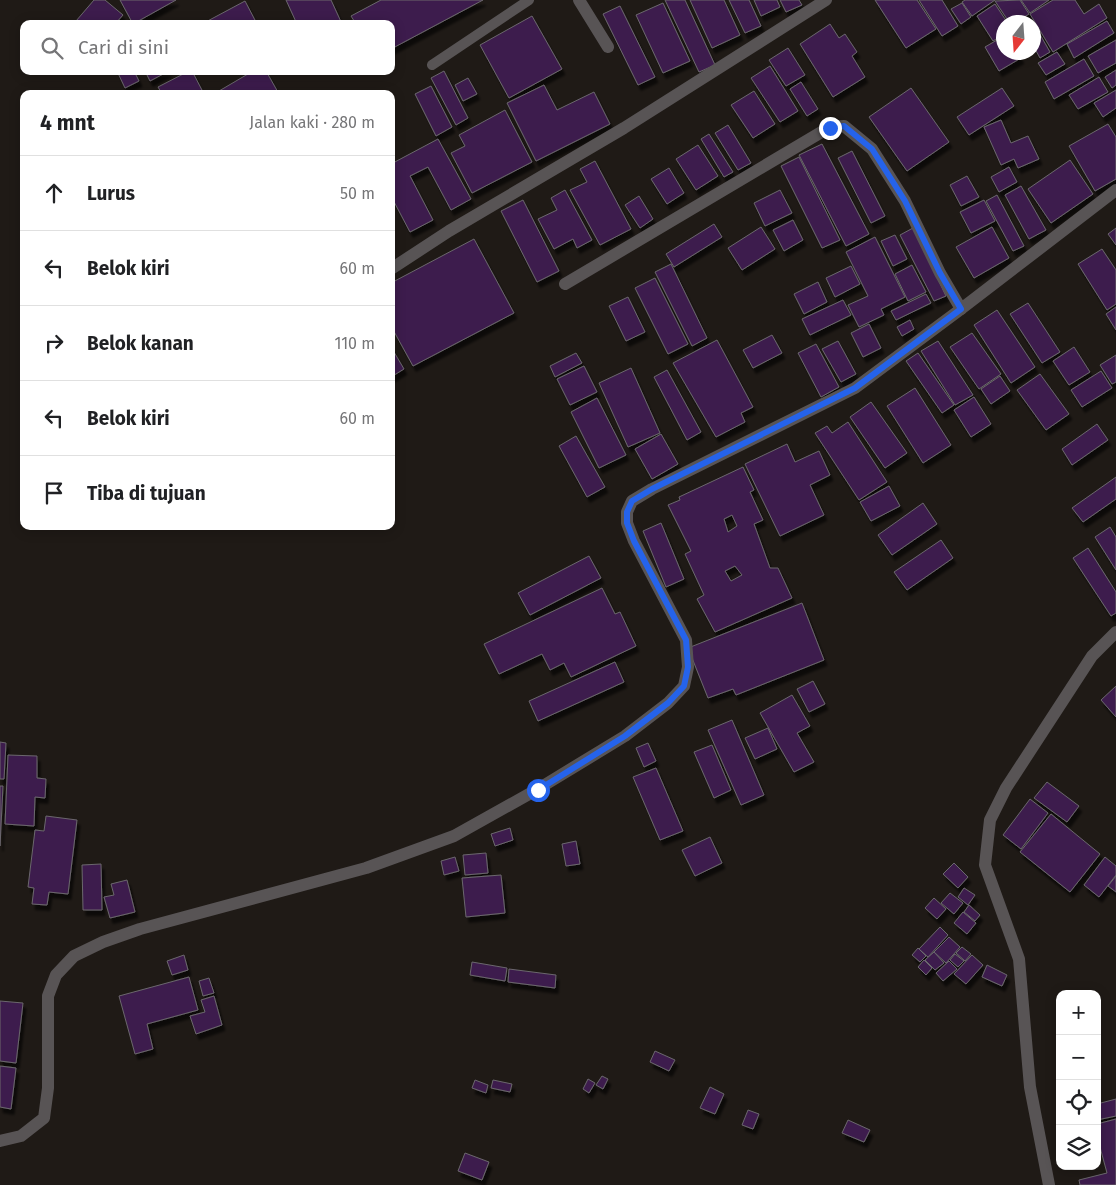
<!DOCTYPE html>
<html lang="id">
<head>
<meta charset="utf-8">
<style>
  body { margin:0; font-family:"Fira Sans",sans-serif; background:#f6f6f6; color:#202124 }
  .controls { position:absolute; right:15px; bottom:15px; display:grid; overflow:hidden; border-radius:10px; box-shadow:0 2px 12px #0003 }
  .controls button { width:45px; height:45px; display:grid; place-items:center; padding:0; border:0; border-bottom:1px solid #e0e0e0; background:#fff; color:#202124; font:25px sans-serif }
  .compass { position:absolute; left:996px; top:15px; width:45px; height:45px; border-radius:50%; background:#fff; box-shadow:0 2px 12px #0003; rotate:197deg }
  .stop { position:absolute; width:15px; height:15px; margin:-11px; border:4px solid #2563eb; border-radius:50%; background:#fff }
  .stop.end { background:#2563eb; border-color:#fff; box-shadow:0 1px 5px #0008 }
  .list { margin:0; padding:0; list-style:none }
  h2 { display:flex; justify-content:space-between; align-items:center; height:65px; margin:0; padding:0 20px; font-size:21px }
  h2 small { font-size:16px; font-weight:400; color:#757577 }
  .list li { display:grid; grid-template-columns:32px 1fr auto; gap:15px; align-items:center; box-sizing:border-box; height:75px; padding:0 20px; border-top:1px solid #e0e0e0 }
  .list b { display:block; font-size:19px; white-space:nowrap }
  .list em { font-size:16px; font-style:normal; color:#757577 }
  .icon { flex:none; width:28px; height:28px; fill:none; stroke:currentColor; stroke-width:2; stroke-linecap:round; stroke-linejoin:round }
  .map { position:relative; flex:none; width:1116px; height:1185px; overflow:hidden }
  .search { position:absolute; background:#fff; box-shadow:0 2px 12px #0003; left:20px; top:20px; width:375px; height:55px; display:flex; align-items:center; gap:12px; box-sizing:border-box; padding:0 18px; border-radius:10px; color:#757577; font-size:19px }
  .panel { position:absolute; background:#fff; box-shadow:0 2px 12px #0003; left:20px; top:90px; width:375px; height:440px; border-radius:10px }
  .map>svg:first-child { display:block }
  .building { fill:#3e1e4d; stroke:#6b676d; fill-rule:evenodd; filter:url(#shadow) }
  .lines { fill:none; stroke-linecap:round; stroke-linejoin:round }
  .service { stroke:#585455; stroke-width:10 }
  .minor { stroke:#585455; stroke-width:12 }
  .route { stroke:#2563eb; stroke-width:6 }
</style>
</head>
<body>
<div class="map">
<svg width="1116" height="1185" viewBox="0 0 1116 1185">
  <defs>
    <filter id="shadow"><feDropShadow dx="3" dy="5.5" stdDeviation="1" flood-color="#0009"/></filter>
  </defs>
  <rect width="100%" height="100%" fill="#1f1a16"/>
  <g class="building">
    <polygon points="94,0 105,0 123,15 115,24 78,24 76,21"/>
    <polygon points="120,0 176,0 133,24"/>
    <polygon points="286,0 331,0 342,24 297,24"/>
    <polygon points="381,0 483,0 391,49 391,24 356,24 351,16"/>
    <polygon points="665,0 685,0 715,65 699,72"/>
    <polygon points="690,0 724,0 740,35 712,48"/>
    <polygon points="729,0 749,0 761,26 745,33"/>
    <polygon points="754,0 777,0 780,7 761,16"/>
    <polygon points="780,0 799,0 802,5 786,12"/>
    <polygon points="875,0 917,0 936,29 906,48"/>
    <polygon points="919,0 942,0 958,26 942,36"/>
    <polygon points="965,0 995,0 972,16 962,2"/>
    <polygon points="1020,0 1029,14 1016,22 1009,22 995,1"/>
    <polygon points="1021,0 1049,0 1030,13"/>
    <polygon points="1053,0 1075,0 1084,14 1099,4 1107,18 1053,52 1030,14"/>
    <polygon points="245,1 257,24 202,24"/>
    <polygon points="663,3 690,61 663,73 636,15"/>
    <polygon points="962,3 971,17 961,24 951,9"/>
    <polygon points="995,4 1007,22 1004,22 1004,34 993,41 977,16"/>
    <polygon points="620,6 655,77 638,85 603,14"/>
    <polygon points="532,16 562,69 509,98 480,45"/>
    <polygon points="1107,21 1114,33 1074,58 1067,44"/>
    <polygon points="830,24 839,38 845,34 857,52 852,56 865,77 833,97 800,44"/>
    <polygon points="1034,24 1050,52 1040,58 1034,47"/>
    <polygon points="1004,36 1004,52 1017,52 1021,58 999,71 985,47"/>
    <polygon points="1116,40 1116,63 1098,73 1088,56"/>
    <polygon points="788,48 805,75 786,86 769,60"/>
    <polygon points="1057,52 1065,64 1046,75 1038,63"/>
    <polygon points="1084,59 1094,76 1054,99 1045,82"/>
    <polygon points="770,66 798,111 780,122 751,78"/>
    <polygon points="1116,70 1116,85 1112,88 1105,77"/>
    <polygon points="117,71 134,71 139,81 125,88"/>
    <polygon points="145,71 169,71 150,81"/>
    <polygon points="189,71 192,71 204,94 162,94 158,87"/>
    <polygon points="253,71 266,71 279,94 221,94 219,91"/>
    <polygon points="444,71 468,118 456,125 431,78"/>
    <polygon points="1099,77 1108,92 1078,109 1069,95"/>
    <polygon points="468,78 477,94 463,101 455,85"/>
    <polygon points="801,82 818,109 807,116 790,89"/>
    <polygon points="544,85 557,110 594,92 610,124 536,161 507,103"/>
    <polygon points="431,86 452,127 436,136 415,94"/>
    <polygon points="911,88 949,142 907,171 869,117"/>
    <polygon points="1002,88 1014,106 969,135 957,117"/>
    <polygon points="1116,90 1116,108 1103,117 1094,103"/>
    <polygon points="754,91 775,124 753,138 731,105"/>
    <polygon points="505,110 532,162 472,193 451,153 465,146 459,135"/>
    <polygon points="1001,120 1011,143 1028,136 1039,159 1018,168 1014,159 1001,165 984,127"/>
    <polygon points="1108,124 1116,137 1116,179 1095,191 1069,146"/>
    <polygon points="728,125 751,163 738,170 715,133"/>
    <polygon points="709,134 733,172 724,177 701,139"/>
    <polygon points="438,139 471,199 451,210 428,167 410,176 433,220 410,232 391,196 391,164"/>
    <polygon points="822,144 869,234 846,246 799,155"/>
    <polygon points="698,145 718,176 696,190 676,159"/>
    <polygon points="852,151 885,216 871,223 838,158"/>
    <polygon points="799,157 840,240 822,248 781,166"/>
    <polygon points="1070,160 1093,194 1051,223 1028,189"/>
    <polygon points="595,161 631,229 600,245 570,190 587,182 580,169"/>
    <polygon points="1009,167 1017,182 999,192 991,177"/>
    <polygon points="669,168 684,193 667,204 651,179"/>
    <polygon points="967,176 979,197 961,206 950,185"/>
    <polygon points="1021,186 1046,230 1029,239 1005,195"/>
    <polygon points="565,190 592,240 577,248 573,239 554,249 538,219 557,210 551,198"/>
    <polygon points="780,190 792,213 765,226 754,203"/>
    <polygon points="997,195 1024,246 1013,251 986,201"/>
    <polygon points="639,196 653,219 640,228 625,205"/>
    <polygon points="523,200 559,271 537,282 501,211"/>
    <polygon points="984,200 995,221 971,233 960,212"/>
    <polygon points="793,220 803,240 784,251 773,230"/>
    <polygon points="714,224 722,237 674,267 666,254"/>
    <polygon points="761,227 775,249 742,270 728,248"/>
    <polygon points="992,227 1009,258 974,278 956,247"/>
    <polygon points="913,228 946,296 934,301 900,235"/>
    <polygon points="1116,228 1116,245 1108,234"/>
    <polygon points="895,235 907,259 893,266 881,241"/>
    <polygon points="875,237 905,297 881,309 884,315 859,327 848,305 868,296 846,252"/>
    <polygon points="474,239 514,313 413,366 391,326 391,283"/>
    <polygon points="1102,249 1116,270 1116,304 1107,310 1078,264"/>
    <polygon points="671,264 707,338 692,346 655,272"/>
    <polygon points="912,265 926,292 908,301 895,274"/>
    <polygon points="851,266 860,284 835,297 826,278"/>
    <polygon points="655,278 688,344 668,354 635,288"/>
    <polygon points="818,282 827,302 804,314 794,294"/>
    <polygon points="926,294 931,303 896,320 891,311"/>
    <polygon points="628,297 645,332 626,341 609,306"/>
    <polygon points="843,300 851,315 810,335 802,319"/>
    <polygon points="1028,303 1060,352 1042,363 1010,314"/>
    <polygon points="1116,307 1116,330 1106,314"/>
    <polygon points="997,310 1035,367 1011,383 974,325"/>
    <polygon points="910,320 914,329 902,336 897,327"/>
    <polygon points="869,324 881,348 863,357 851,333"/>
    <polygon points="972,333 1001,374 979,389 950,347"/>
    <polygon points="772,335 782,353 753,368 743,350"/>
    <polygon points="717,340 753,407 741,413 745,422 716,437 673,363"/>
    <polygon points="838,341 856,374 841,382 822,349"/>
    <polygon points="938,341 973,395 955,405 921,351"/>
    <polygon points="816,344 839,387 821,397 798,353"/>
    <polygon points="391,347 404,369 391,377"/>
    <polygon points="1074,347 1090,372 1069,385 1053,361"/>
    <polygon points="576,353 582,363 555,377 550,366"/>
    <polygon points="918,353 954,405 942,413 906,361"/>
    <polygon points="1116,355 1116,382 1112,384 1100,365"/>
    <polygon points="584,366 597,392 570,405 557,379"/>
    <polygon points="631,368 660,433 628,447 599,383"/>
    <polygon points="667,370 701,432 687,440 654,377"/>
    <polygon points="1101,371 1112,388 1082,407 1071,390"/>
    <polygon points="1040,374 1069,414 1046,430 1017,390"/>
    <polygon points="1000,376 1010,391 991,404 981,389"/>
    <polygon points="915,388 951,445 923,463 887,406"/>
    <polygon points="974,397 991,424 971,437 954,410"/>
    <polygon points="597,398 626,455 599,468 571,412"/>
    <polygon points="871,402 907,453 885,468 850,417"/>
    <polygon points="848,422 887,482 859,500 815,433 827,426 832,433"/>
    <polygon points="1097,424 1108,440 1072,465 1062,449"/>
    <polygon points="661,434 678,464 652,479 635,449"/>
    <polygon points="576,436 605,487 587,497 559,446"/>
    <polygon points="787,444 795,462 819,451 830,475 810,485 824,515 780,536 745,464"/>
    <path d="M743,467L754,490L750,492L763,520L754,524L770,568H778L792,598L715,632L697,599L704,595L685,554L691,551L668,505L680,500L679,497ZM732,515L737,526L728,532L724,519ZM735,566L742,575L731,581L725,571Z"/>
    <polygon points="1116,477 1116,499 1083,522 1072,508"/>
    <polygon points="889,486 900,506 871,521 860,502"/>
    <polygon points="923,503 937,524 892,555 878,535"/>
    <polygon points="661,523 684,579 666,587 643,531"/>
    <polygon points="1110,527 1116,537 1116,570 1095,537"/>
    <polygon points="941,540 953,558 907,590 894,572"/>
    <polygon points="1088,548 1116,592 1116,613 1111,616 1073,558"/>
    <polygon points="589,556 601,578 530,615 518,593"/>
    <polygon points="602,588 615,614 620,612 636,646 571,677 564,663 550,670 542,654 499,674 484,644"/>
    <polygon points="802,603 824,660 736,695 733,689 708,698 688,648"/>
    <polygon points="615,662 624,682 538,721 529,701"/>
    <polygon points="813,681 825,704 809,712 797,689"/>
    <polygon points="1116,686 1116,717 1101,700"/>
    <polygon points="792,695 810,726 797,733 814,762 794,772 760,713"/>
    <polygon points="732,720 764,795 741,805 708,730"/>
    <polygon points="768,728 777,749 755,759 745,738"/>
    <polygon points="0,742 6,743 4,779 0,779"/>
    <polygon points="648,743 656,761 644,767 636,748"/>
    <polygon points="712,745 731,790 714,798 694,752"/>
    <polygon points="8,755 37,756 37,778 46,779 45,798 35,797 34,826 5,824"/>
    <polygon points="656,768 683,831 660,840 633,777"/>
    <polygon points="1047,782 1079,806 1067,822 1034,798"/>
    <polygon points="0,786 3,786 0,846"/>
    <polygon points="1030,799 1048,813 1021,849 1003,835"/>
    <polygon points="1051,814 1100,854 1070,892 1020,852"/>
    <polygon points="46,816 77,820 68,894 49,892 47,905 32,904 34,888 28,887 35,830 44,831"/>
    <polygon points="510,828 513,840 495,846 491,834"/>
    <polygon points="710,837 722,863 695,876 682,850"/>
    <polygon points="576,841 580,864 566,866 562,844"/>
    <polygon points="486,853 488,873 465,875 463,855"/>
    <polygon points="455,857 459,871 444,875 441,861"/>
    <polygon points="1105,857 1116,866 1116,875 1099,897 1084,885"/>
    <polygon points="954,863 968,877 958,888 943,874"/>
    <polygon points="101,864 102,910 83,910 82,865"/>
    <polygon points="501,875 505,913 466,917 462,878"/>
    <polygon points="1116,876 1116,892 1108,886"/>
    <polygon points="127,880 135,912 110,918 104,897 114,895 111,884"/>
    <polygon points="964,888 975,895 968,905 958,897"/>
    <polygon points="950,893 963,903 954,914 941,903"/>
    <polygon points="934,898 946,909 937,919 925,908"/>
    <polygon points="969,905 980,915 975,921 964,912"/>
    <polygon points="963,912 976,923 967,934 954,923"/>
    <polygon points="940,927 948,935 928,957 919,949"/>
    <polygon points="949,937 960,947 946,963 934,952"/>
    <polygon points="962,947 971,954 965,961 956,953"/>
    <polygon points="918,948 926,956 920,962 912,955"/>
    <polygon points="934,952 944,963 935,970 925,960"/>
    <polygon points="955,954 964,961 958,967 950,960"/>
    <polygon points="184,955 188,970 172,975 167,961"/>
    <polygon points="972,955 983,965 966,984 954,974"/>
    <polygon points="924,960 932,968 926,975 918,967"/>
    <polygon points="949,961 957,969 943,981 936,973"/>
    <polygon points="472,962 507,968 505,981 470,975"/>
    <polygon points="987,965 1007,975 1002,986 982,977"/>
    <polygon points="509,969 556,975 555,988 508,982"/>
    <polygon points="189,977 198,1010 147,1024 153,1049 135,1054 119,996"/>
    <polygon points="209,978 214,993 203,996 199,981"/>
    <polygon points="214,996 222,1025 196,1034 190,1016 205,1012 201,1000"/>
    <polygon points="0,1001 23,1003 16,1063 0,1061"/>
    <polygon points="655,1051 675,1060 669,1071 650,1062"/>
    <polygon points="0,1066 16,1068 11,1109 0,1107"/>
    <polygon points="602,1076 608,1079 603,1089 596,1085"/>
    <polygon points="588,1079 595,1083 589,1093 583,1089"/>
    <polygon points="475,1080 488,1085 486,1093 472,1088"/>
    <polygon points="493,1080 512,1084 510,1092 491,1088"/>
    <polygon points="710,1087 724,1094 715,1114 700,1108"/>
    <polygon points="1116,1099 1116,1116 1097,1120 1097,1104"/>
    <polygon points="748,1110 759,1114 753,1129 742,1125"/>
    <polygon points="1116,1119 1116,1185 1080,1185 1079,1180 1107,1173 1097,1136 1097,1124"/>
    <polygon points="848,1120 870,1130 864,1142 842,1133"/>
    <polygon points="465,1153 489,1162 482,1180 458,1171"/>
  </g>
  <g class="lines">
    <polyline class="service" points="432,65 529,0"/>
    <g class="minor">
      <polyline points="579,0 608,47"/>
      <polyline points="391,269 449,231 624,128 826,0"/>
      <polyline points="565,284 830,127 844,126 872,149 905,201 940,273 961,309"/>
      <polyline points="0,1141 21,1136 44,1118 48,1088 48,996 56,975 74,956 103,942 140,929 366,868 454,836 538,789 625,736 668,703 684,686 688,667 686,640 634,541 627,523 627,512 632,501 652,489 855,388 961,309 1116,190"/>
      <polyline points="1049,1185 1030,1087 1019,959 985,865 990,820 1006,788 1092,656 1116,632"/>
    </g>
  </g>
  <g class="lines">
    <polyline class="route" points="538,790 625,736 668,703 684,686 688,667 686,640 634,541 627,523 627,512 632,501 652,489 855,388 961,309 940,273 905,201 872,149 844,126 830,128"/>
  </g>
</svg>
<div class="controls">
<button>+</button>
<button>−</button>
<button><svg class="icon" aria-label="locate" viewBox="0 0 24 24"><circle cx="12" cy="12" r="6"/><path d="M12 2v4M12 18v4M2 12h4M18 12h4"/></svg></button>
<button><svg class="icon" aria-label="layers" viewBox="0 0 24 24"><path d="M12 4l9 5-9 5-9-5zM3 14l9 5 9-5"/></svg></button>
</div>
<svg class="compass" viewBox="-18 -18 36 36"><path d="M0-13l5 13h-10z" fill="#e53935"/><path d="M0 13l5-13h-10z" fill="#757577"/></svg>
<div class="stop" style="left:538px;top:790px"></div>
<div class="stop end" style="left:830px;top:128px"></div>
<div class="search"><svg class="icon" aria-label="search" viewBox="0 0 24 24"><circle cx="10" cy="10" r="6"/><path d="M15 15l6 6"/></svg>Cari di sini</div>
<section class="panel">
<h2>4 mnt<small>Jalan kaki · 280 m</small></h2>
<ul class="list">
<li><svg class="icon" aria-label="ahead" viewBox="0 0 24 24"><path d="M12 20V5M6 11l6-6 6 6"/></svg><div><b>Lurus</b></div><em>50 m</em></li>
<li><svg class="icon" aria-label="left" viewBox="0 0 24 24"><path d="M17 20v-9H6M10 6l-5 5 5 5"/></svg><div><b>Belok kiri</b></div><em>60 m</em></li>
<li><svg class="icon" aria-label="right" viewBox="0 0 24 24"><path d="M7 20v-9h11M14 6l5 5-5 5"/></svg><div><b>Belok kanan</b></div><em>110 m</em></li>
<li><svg class="icon" aria-label="left" viewBox="0 0 24 24"><path d="M17 20v-9H6M10 6l-5 5 5 5"/></svg><div><b>Belok kiri</b></div><em>60 m</em></li>
<li><svg class="icon" aria-label="arrive" viewBox="0 0 24 24"><path d="M6 21V4h12l-3 4 3 4H6"/></svg><div><b>Tiba di tujuan</b></div></li>
</ul>
</section>
</div>
</body>
</html>
